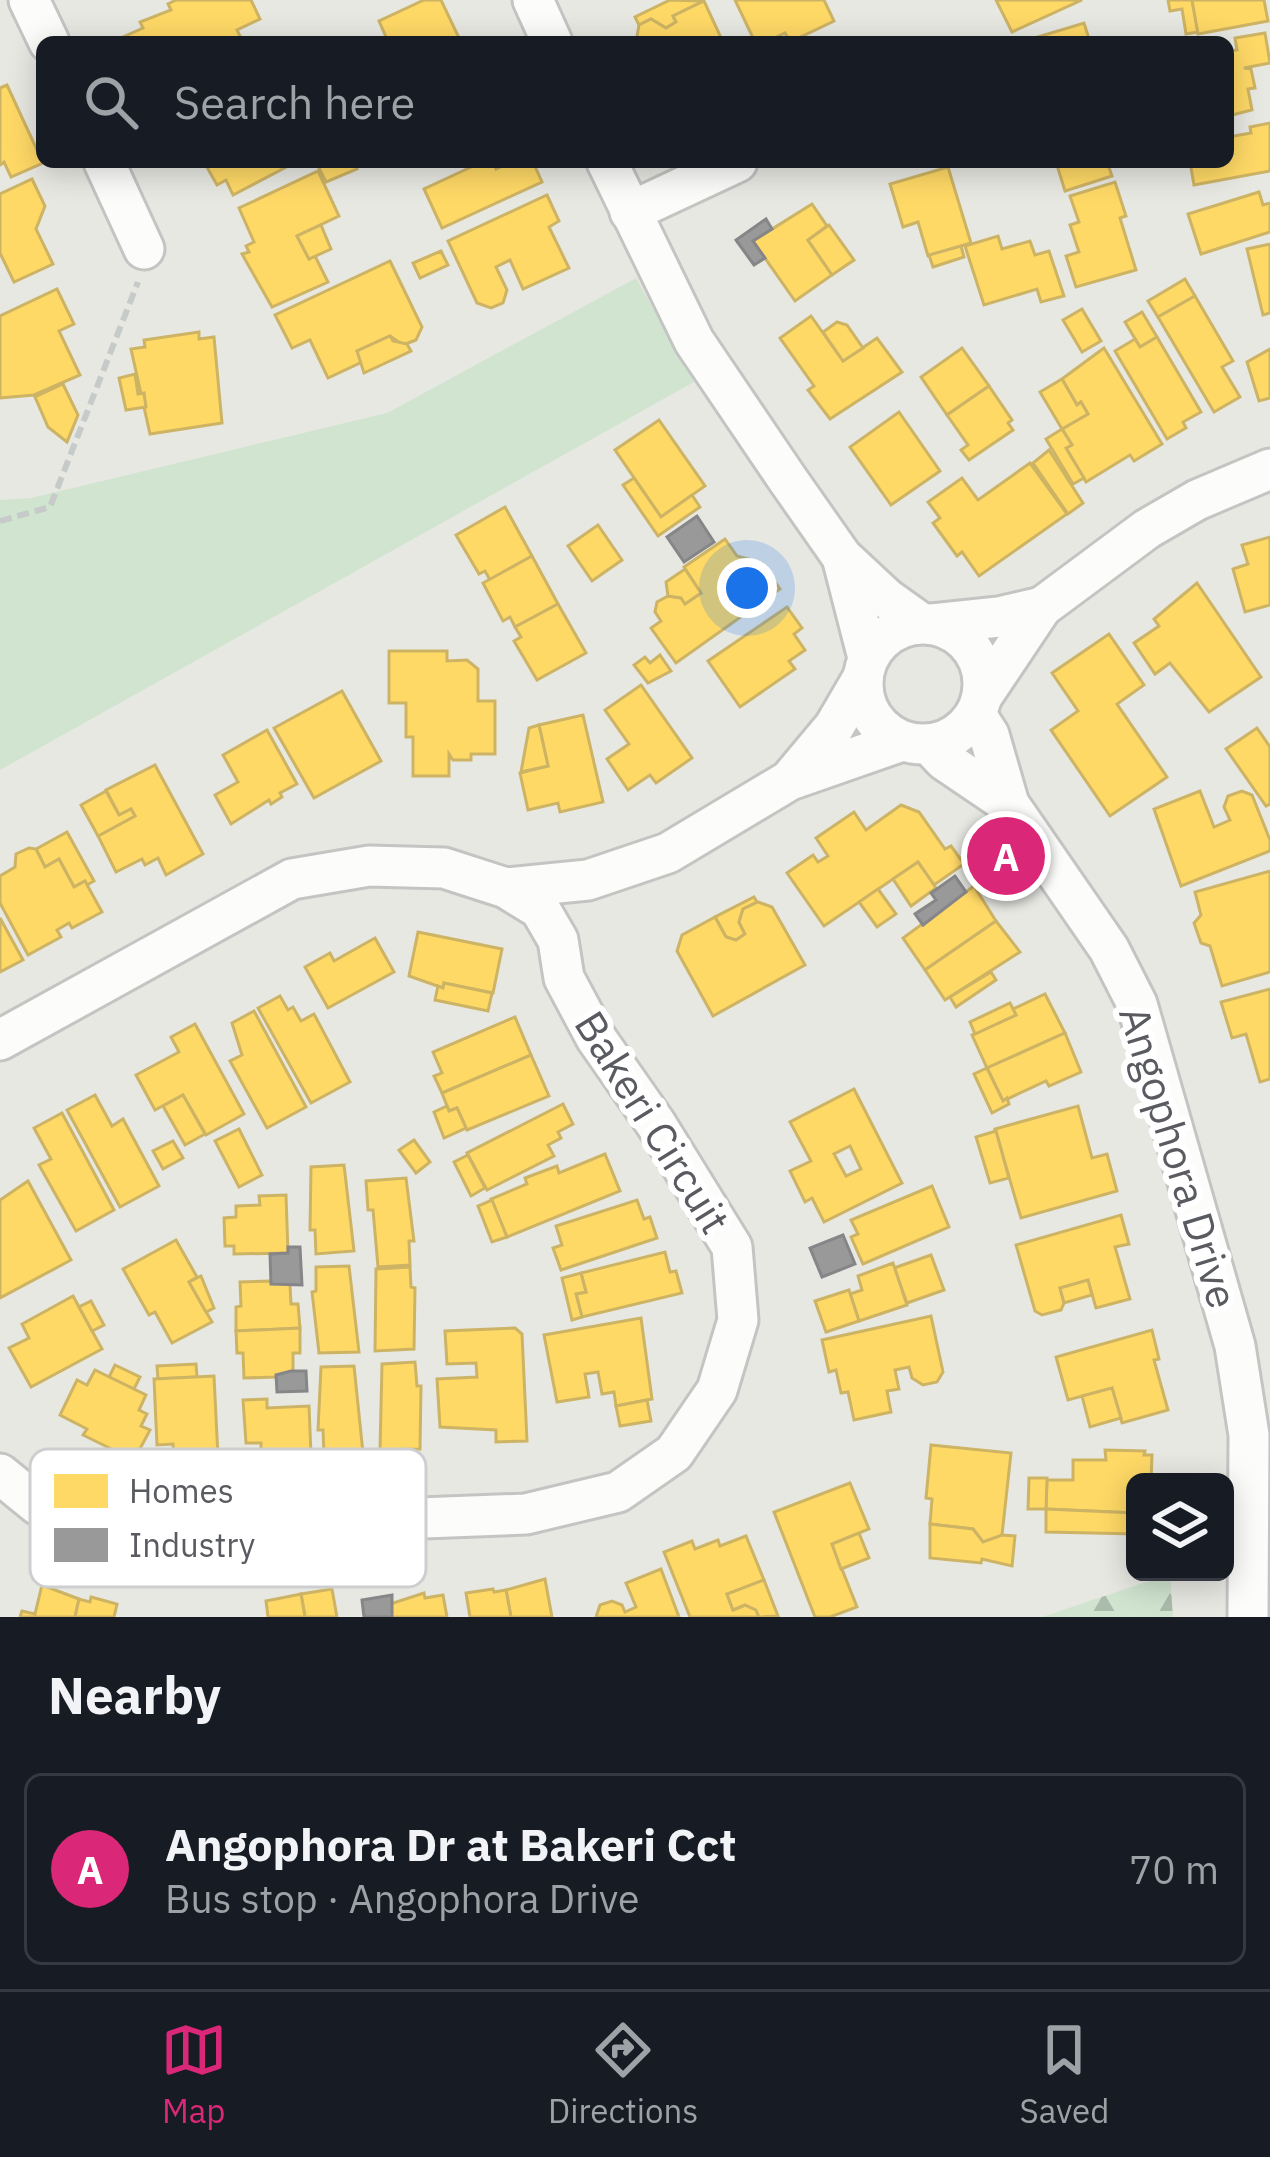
<!DOCTYPE html>
<html lang="en">
<head>
<meta charset="utf-8">
<style>
  body { margin:0; font-family:"IBM Plex Sans",sans-serif; background:#242831; color:#f1f3f6 }
  .controls { position:absolute; right:36px; bottom:36px; display:grid; overflow:hidden; border-radius:18px; box-shadow:0 6px 30px #0003 }
  .controls button { width:108px; height:108px; display:grid; place-items:center; padding:0; border:0; border-bottom:3px solid #363941; background:#171b24; color:#f1f3f6; font:60px sans-serif }
  .you { position:absolute; left:747px; top:588px; width:42px; height:42px; margin:-30px; border:9px solid #fff; border-radius:50%; background:#1a73e8; box-shadow:0 0 0 18px #1a73e833 }
  .badge { display:grid; place-items:center; width:78px; height:78px; border-radius:50%; background:#db2777; color:#fff; font-size:39px; font-weight:700 }
  .pin { position:absolute; translate:-50% -50%; border:6px solid #fff; box-shadow:0 3px 12px #0006 }
  .list { margin:0; padding:0; list-style:none }
  h2 { display:flex; justify-content:space-between; align-items:center; height:156px; margin:0; padding:0 48px; font-size:51px }
  h2 small { font-size:39px; font-weight:400; color:#9ea1a6 }
  .list li { display:grid; grid-template-columns:78px 1fr auto; gap:36px; align-items:center; box-sizing:border-box; height:192px; margin:0 24px 24px; padding:0 24px; border:3px solid #363941; border-radius:18px }
  .list b { display:block; font-size:45px; white-space:nowrap }
  .list p { margin:0; font-size:39px; white-space:nowrap; color:#9ea1a6 }
  .list em { font-size:39px; font-style:normal; color:#9ea1a6 }
  .icon { flex:none; width:66px; height:66px; fill:none; stroke:currentColor; stroke-width:2; stroke-linecap:round; stroke-linejoin:round }
  .map { position:relative; flex:none; width:1270px; height:1617px; overflow:hidden }
  .search { position:absolute; background:#171b24; box-shadow:0 6px 30px #0003; left:36px; right:36px; top:36px; height:132px; display:flex; align-items:center; gap:30px; box-sizing:border-box; padding:0 42px; border-radius:18px; color:#9ea1a6; font-size:45px }
  .sheet { height:372px; background:#171b24 }
  nav { display:flex; justify-content:space-around; align-items:center; box-sizing:border-box; height:168px; border-top:3px solid #363941; background:#171b24; font-size:33px; color:#9ea1a6 }
  nav a { display:grid; justify-items:center; gap:6px }
  nav .on { color:#db2777 }
  .map>svg:first-child { display:block }
  .green { fill:#d0e4d0 }
  .forest { fill:url(#forest-firs) }
  .homes { fill:#ffd966; stroke:#cdb364; stroke-width:3; fill-rule:evenodd }
  .industry { fill:#999; stroke:#868688; stroke-width:3 }
  .lines { fill:none; stroke-linecap:round; stroke-linejoin:round }
  .minor-casing { stroke:#c4c5c3; stroke-width:45 }
  .path { stroke:#c6cac8; stroke-width:6; stroke-dasharray:12 6; stroke-linecap:butt }
  .minor { stroke:#fcfcfb; stroke-width:39 }
  .labels { text-anchor:middle; dominant-baseline:central; stroke-width:12; stroke-linejoin:round; paint-order:stroke }
  .street-label { font-size:42px; fill:#595b60; stroke:#fff }
  .key { fill:#fff; stroke:#cdcecf; stroke-width:3 }
  .key-label { font-size:33px; fill:#595b60 }
</style>
</head>
<body>
<div class="map">
<svg width="1270" height="1617" viewBox="0 0 1270 1617">
  <defs>
    <pattern id="forest-firs" width="22" height="20" patternUnits="userSpaceOnUse" patternTransform="scale(3)"><rect width="22" height="20" fill="#d0e4d0"/><path d="M5 1l3.5 6h-7zM16 11l3.5 6h-7z" fill="#acbcac"/></pattern>
  </defs>
  <rect width="100%" height="100%" fill="#e8e8e3"/>
  <polygon class="green" points="636,278 694,382 0,770 0,500 31,498 387,413"/>
  <polygon class="forest" points="1170,1574 1173,1617 1042,1617"/>
  <g class="homes">
    <polygon points="176,0 251,0 260,19 237,30 243,42 125,42 123,37 143,28 140,22 171,10 168,4"/>
    <polygon points="424,0 441,0 461,42 374,42 386,37 379,21"/>
    <polygon points="670,0 704,1 673,16 676,22 666,28 651,19 639,25 635,17"/>
    <polygon points="735,0 824,0 834,21 790,42 785,33 766,42 755,42"/>
    <polygon points="996,0 1082,0 1012,32"/>
    <polygon points="1168,0 1192,0 1198,32 1186,34 1182,9 1170,11"/>
    <polygon points="1192,0 1264,0 1268,21 1198,34"/>
    <polygon points="704,1 723,42 636,42 639,25 651,19 666,28 676,22 673,16"/>
    <polygon points="1084,23 1090,42 1021,42"/>
    <polygon points="1265,33 1270,63 1244,68 1251,69 1255,88 1248,89 1252,110 1228,116 1228,51 1237,50 1235,38"/>
    <polygon points="7,85 43,163 11,177 4,162 0,165 0,88"/>
    <polygon points="1270,123 1270,171 1194,185 1190,162 1228,162 1228,137 1251,133 1250,127"/>
    <polygon points="204,162 296,162 233,195 226,180 217,185"/>
    <polygon points="327,162 354,162 357,169 326,182 318,166"/>
    <polygon points="482,162 493,162 496,169 511,162 533,162 542,182 442,228 424,189"/>
    <polygon points="1056,162 1107,162 1112,176 1065,191"/>
    <polygon points="948,167 971,243 928,256 918,222 903,227 890,184"/>
    <polygon points="318,171 339,216 297,236 309,259 315,256 328,282 272,307 242,254 249,252 246,246 254,242 239,208"/>
    <polygon points="32,179 45,206 36,229 53,264 14,282 0,253 0,194"/>
    <polygon points="1115,182 1126,216 1120,218 1136,270 1076,287 1066,256 1079,252 1070,225 1079,222 1070,196"/>
    <polygon points="1259,192 1263,205 1270,203 1270,232 1201,254 1188,214"/>
    <polygon points="547,195 559,221 549,227 569,268 523,289 510,260 496,267 507,290 503,303 491,308 477,303 448,241"/>
    <polygon points="812,204 827,226 808,240 832,275 795,301 753,241"/>
    <polygon points="321,225 331,249 309,259 297,236"/>
    <polygon points="829,225 854,260 832,275 808,240"/>
    <polygon points="998,236 1002,249 1030,241 1035,255 1049,251 1064,296 1041,302 1037,289 984,305 965,246"/>
    <polygon points="1270,244 1270,313 1263,315 1247,249"/>
    <polygon points="961,246 964,257 933,267 929,255"/>
    <polygon points="441,251 448,265 420,278 413,263"/>
    <polygon points="390,261 422,327 416,340 403,345 390,336 357,351 362,362 328,378 310,340 292,348 275,315"/>
    <polygon points="1185,279 1195,296 1158,317 1148,301"/>
    <polygon points="57,289 74,324 59,331 80,375 34,395 0,398 0,316"/>
    <polygon points="1195,296 1233,361 1222,367 1240,397 1214,412 1158,317"/>
    <polygon points="1082,309 1101,341 1082,352 1063,320"/>
    <polygon points="1142,312 1157,337 1140,347 1125,322"/>
    <polygon points="811,316 843,361 877,338 902,372 830,419 808,390 814,386 780,338"/>
    <polygon points="837,322 847,325 863,348 843,361 823,332"/>
    <polygon points="199,332 199,339 214,337 222,423 150,434 131,349 145,347 144,340"/>
    <polygon points="390,336 393,341 407,344 411,351 364,373 357,351"/>
    <polygon points="1157,337 1201,412 1183,422 1186,428 1167,439 1115,351 1135,339 1140,347"/>
    <polygon points="962,348 989,386 947,415 921,377"/>
    <polygon points="1104,348 1162,444 1134,461 1130,455 1086,482 1066,448 1072,445 1062,429 1088,414 1081,402 1077,405 1062,379"/>
    <polygon points="1270,349 1270,398 1259,401 1247,362"/>
    <polygon points="135,374 138,394 144,393 146,407 126,410 119,378"/>
    <polygon points="1062,379 1077,405 1081,402 1088,414 1062,429 1040,392"/>
    <polygon points="63,384 78,415 67,442 48,427 35,397"/>
    <polygon points="989,386 1012,420 1008,423 1013,430 969,460 961,450 968,445 947,415"/>
    <polygon points="899,412 940,471 891,505 850,447"/>
    <polygon points="659,420 705,486 661,517 615,450"/>
    <polygon points="1062,429 1072,445 1066,448 1084,478 1073,484 1046,439"/>
    <polygon points="1049,450 1083,503 1068,514 1033,463"/>
    <polygon points="1030,463 1067,514 979,576 962,552 957,556 933,523 940,518 928,502 962,478 978,500"/>
    <polygon points="634,478 661,517 692,495 700,507 658,536 623,485"/>
    <polygon points="505,507 532,556 490,580 485,571 479,574 456,535"/>
    <polygon points="598,525 622,560 592,581 568,546"/>
    <polygon points="1270,537 1270,605 1245,612 1233,569 1248,564 1242,545"/>
    <polygon points="725,539 737,556 748,559 742,569 747,575 762,564 780,589 676,663 651,628 661,621 655,612 657,602 668,596 681,598 685,604 701,593 684,567"/>
    <polygon points="532,556 558,604 515,627 510,617 503,621 483,583"/>
    <polygon points="685,569 701,593 685,604 681,598 668,596 666,582"/>
    <polygon points="1197,583 1261,677 1209,712 1170,663 1155,674 1134,643 1159,626 1154,619"/>
    <polygon points="558,604 586,653 537,680 514,641 521,637 515,627"/>
    <polygon points="787,607 802,628 794,634 805,650 789,661 795,669 740,707 708,661"/>
    <polygon points="1109,634 1144,685 1117,704 1167,777 1110,816 1051,730 1078,711 1052,673"/>
    <polygon points="389,651 447,651 447,661 467,660 478,669 478,701 495,701 495,754 471,754 471,760 453,760 449,754 449,776 413,776 413,737 406,737 406,703 389,703"/>
    <polygon points="660,655 671,671 648,683 634,665 645,657 650,663"/>
    <polygon points="641,685 692,758 656,783 650,775 628,790 607,759 629,744 605,710"/>
    <polygon points="342,691 381,761 314,798 274,728"/>
    <polygon points="583,715 603,802 560,812 558,803 528,810 520,773 548,766 539,725"/>
    <polygon points="539,725 548,766 521,772 529,728"/>
    <polygon points="1257,728 1270,747 1270,804 1266,806 1226,749"/>
    <polygon points="267,730 297,784 280,793 282,797 271,804 269,800 231,824 215,795 238,782 223,755"/>
    <polygon points="155,765 203,854 166,875 158,858 145,865 142,859 116,872 98,836 135,816 131,809 119,815 106,790"/>
    <polygon points="106,791 119,815 131,809 135,816 98,836 81,805"/>
    <polygon points="1200,791 1214,827 1230,820 1224,807 1228,796 1242,791 1252,795 1270,840 1270,851 1181,886 1154,809"/>
    <polygon points="901,805 919,812 945,849 951,846 964,864 934,885 918,862 824,926 787,873 813,855 818,862 828,856 816,838 854,812 866,830"/>
    <polygon points="67,832 94,881 87,885 85,881 74,887 59,859 45,867 36,849"/>
    <polygon points="29,848 36,849 45,867 59,859 74,887 85,881 102,912 72,928 69,923 57,930 61,937 28,955 0,903 0,876 15,867 16,854"/>
    <polygon points="918,862 936,888 911,906 893,879"/>
    <polygon points="1270,871 1270,972 1222,986 1210,946 1201,943 1194,923 1201,915 1195,892"/>
    <polygon points="974,886 996,921 925,970 903,938"/>
    <polygon points="878,889 896,914 877,927 859,902"/>
    <polygon points="754,897 757,902 743,909 739,922 745,934 736,940 726,937 715,917"/>
    <polygon points="758,902 772,907 805,965 713,1016 677,951 682,935 715,917 726,937 736,940 745,934 739,922 743,909"/>
    <polygon points="0,918 23,960 0,972"/>
    <polygon points="996,921 1020,952 945,1000 925,970"/>
    <polygon points="418,932 502,949 493,993 444,983 443,988 409,976"/>
    <polygon points="375,938 394,972 328,1008 305,967 330,953 334,961"/>
    <polygon points="991,972 996,980 956,1007 950,997"/>
    <polygon points="444,983 492,993 488,1011 435,1000 438,986 443,988"/>
    <polygon points="1270,989 1270,1079 1260,1082 1246,1034 1232,1038 1221,1002"/>
    <polygon points="1045,994 1065,1033 987,1068 972,1035 1016,1015 1013,1009"/>
    <polygon points="280,996 288,1010 293,1007 301,1021 314,1014 350,1082 311,1103 258,1008"/>
    <polygon points="1010,1003 1016,1015 975,1034 970,1022"/>
    <polygon points="254,1011 306,1107 267,1128 230,1061 242,1055 232,1023"/>
    <polygon points="515,1017 531,1055 442,1093 434,1076 442,1073 433,1052"/>
    <polygon points="195,1024 244,1114 206,1135 183,1095 155,1110 136,1075 179,1052 171,1037"/>
    <polygon points="1065,1033 1081,1072 1049,1086 1046,1081 1003,1101 987,1068"/>
    <polygon points="531,1055 549,1096 467,1130 457,1108 449,1111 442,1093"/>
    <polygon points="987,1068 1003,1101 1007,1098 1009,1104 992,1113 974,1074"/>
    <path d="M854,1089L902,1183L824,1222L812,1198L805,1202L790,1171L811,1161L790,1122ZM850,1146L861,1169L846,1176L834,1154Z"/>
    <polygon points="95,1095 112,1126 123,1119 159,1186 120,1207 67,1110"/>
    <polygon points="183,1095 205,1134 185,1145 163,1106"/>
    <polygon points="563,1104 573,1124 558,1132 561,1138 548,1145 554,1156 487,1190 467,1153"/>
    <polygon points="447,1106 449,1111 457,1108 466,1128 444,1138 434,1112"/>
    <polygon points="1078,1106 1092,1158 1107,1154 1117,1191 1021,1218 995,1129"/>
    <polygon points="62,1113 114,1210 76,1231 39,1165 51,1159 34,1128"/>
    <polygon points="239,1129 262,1175 239,1187 215,1141"/>
    <polygon points="996,1131 1009,1178 990,1183 976,1137"/>
    <polygon points="414,1140 430,1162 416,1173 399,1150"/>
    <polygon points="173,1141 183,1158 163,1169 153,1151"/>
    <polygon points="605,1154 620,1191 507,1237 491,1199 527,1184 525,1178 557,1166 559,1173"/>
    <polygon points="468,1155 485,1188 471,1196 454,1162"/>
    <polygon points="344,1165 354,1251 316,1254 315,1230 310,1230 311,1167"/>
    <polygon points="406,1178 414,1241 409,1241 410,1265 378,1267 373,1210 368,1210 366,1181"/>
    <polygon points="28,1181 71,1260 0,1298 0,1200"/>
    <polygon points="932,1186 949,1227 863,1264 851,1237 858,1234 851,1220"/>
    <polygon points="286,1195 288,1253 234,1254 234,1246 225,1246 224,1218 236,1217 236,1206 260,1205 259,1196"/>
    <polygon points="492,1200 507,1237 492,1242 478,1206"/>
    <polygon points="637,1200 644,1219 650,1217 657,1238 561,1270 553,1248 562,1245 556,1226"/>
    <polygon points="1121,1215 1129,1244 1115,1247 1130,1299 1096,1308 1088,1280 1060,1288 1064,1303 1061,1310 1042,1315 1035,1311 1016,1245"/>
    <polygon points="176,1240 197,1277 189,1282 212,1322 172,1343 155,1312 149,1315 123,1269"/>
    <polygon points="665,1252 670,1272 676,1271 682,1293 582,1317 576,1294 586,1292 581,1273"/>
    <polygon points="931,1255 944,1290 907,1303 894,1268"/>
    <polygon points="893,1263 907,1305 859,1321 850,1294 862,1290 858,1276"/>
    <polygon points="349,1266 359,1352 319,1353 312,1292 316,1291 316,1267"/>
    <polygon points="410,1267 411,1287 415,1288 414,1349 375,1351 376,1269"/>
    <polygon points="581,1273 586,1292 576,1294 582,1317 572,1320 562,1278"/>
    <polygon points="201,1276 214,1308 206,1312 189,1282"/>
    <polygon points="1088,1280 1092,1295 1064,1303 1060,1288"/>
    <polygon points="271,1281 290,1285 291,1304 298,1304 300,1328 236,1331 236,1307 241,1306 240,1282"/>
    <polygon points="849,1290 859,1321 826,1332 815,1301"/>
    <polygon points="73,1296 102,1349 31,1387 9,1348 29,1338 22,1324"/>
    <polygon points="91,1301 104,1325 92,1331 79,1307"/>
    <polygon points="931,1316 943,1372 937,1382 923,1385 912,1378 909,1367 895,1370 899,1389 887,1391 891,1412 854,1420 848,1392 841,1393 836,1370 829,1372 822,1340"/>
    <polygon points="641,1318 652,1399 616,1406 614,1392 602,1394 598,1372 585,1374 589,1397 557,1402 544,1335"/>
    <polygon points="300,1328 300,1353 293,1353 293,1371 276,1377 244,1378 243,1353 237,1353 236,1331"/>
    <polygon points="515,1328 522,1334 527,1441 496,1442 496,1430 440,1427 437,1379 477,1377 476,1363 447,1364 445,1331"/>
    <polygon points="1152,1330 1159,1359 1154,1360 1168,1410 1122,1423 1112,1388 1068,1400 1056,1357"/>
    <polygon points="415,1362 417,1386 421,1386 420,1449 380,1450 382,1364"/>
    <polygon points="196,1364 197,1377 158,1379 157,1366"/>
    <polygon points="115,1365 140,1377 134,1389 109,1377"/>
    <polygon points="354,1366 363,1453 324,1454 323,1430 318,1430 321,1367"/>
    <polygon points="95,1370 146,1395 139,1410 147,1414 141,1426 150,1430 134,1460 83,1435 87,1429 60,1415 77,1380 87,1385"/>
    <polygon points="214,1376 218,1457 174,1459 173,1444 157,1445 154,1379"/>
    <polygon points="1112,1388 1121,1418 1090,1427 1082,1396"/>
    <polygon points="267,1399 267,1408 309,1406 311,1455 261,1458 261,1443 246,1443 243,1400"/>
    <polygon points="647,1400 651,1421 620,1426 616,1406"/>
    <polygon points="931,1445 1011,1453 1002,1535 997,1540 983,1542 973,1529 930,1524 932,1499 926,1498"/>
    <polygon points="1105,1450 1145,1451 1144,1455 1152,1455 1151,1482 1135,1482 1135,1513 1046,1509 1047,1480 1073,1480 1073,1460 1106,1460"/>
    <polygon points="1029,1478 1047,1478 1046,1509 1028,1509"/>
    <polygon points="850,1483 869,1529 832,1544 857,1607 830,1617 815,1617 774,1512"/>
    <polygon points="1046,1509 1135,1513 1135,1534 1046,1532"/>
    <polygon points="930,1524 973,1529 983,1542 1002,1535 1015,1536 1012,1566 982,1559 981,1563 930,1558"/>
    <polygon points="859,1533 869,1558 841,1569 832,1544"/>
    <polygon points="746,1536 764,1580 727,1594 733,1610 745,1605 756,1610 759,1617 690,1617 664,1552 692,1541 695,1549 718,1540 720,1546"/>
    <polygon points="661,1569 679,1617 596,1617 600,1605 612,1601 622,1605 625,1612 636,1607 626,1583"/>
    <polygon points="545,1579 552,1617 511,1617 506,1590"/>
    <polygon points="764,1580 778,1616 759,1617 756,1610 745,1605 733,1610 727,1594"/>
    <polygon points="42,1585 79,1599 75,1617 20,1617 22,1611 35,1614"/>
    <polygon points="332,1589 337,1617 305,1617 301,1594"/>
    <polygon points="493,1589 494,1592 506,1590 511,1617 470,1617 466,1593"/>
    <polygon points="424,1593 425,1598 443,1595 447,1617 392,1617 390,1604"/>
    <polygon points="301,1594 305,1617 268,1617 266,1601"/>
    <polygon points="91,1597 117,1604 114,1617 75,1617 79,1599 90,1602"/>
  </g>
  <g class="industry">
    <polygon points="766,219 772,229 753,241 765,258 754,265 736,240"/>
    <polygon points="697,516 714,542 684,562 667,537"/>
    <polygon points="955,876 966,892 923,925 915,914 936,900 931,893"/>
    <polygon points="843,1235 855,1264 822,1277 810,1248"/>
    <polygon points="288,1247 300,1247 302,1285 271,1284 270,1254 288,1253"/>
    <polygon points="291,1371 306,1371 307,1391 277,1392 276,1375"/>
    <polygon points="392,1595 392,1617 364,1617 362,1600"/>
  </g>
  <g class="lines">
    <g class="minor-casing">
      <g id="minor">
        <polyline points="29,0 49,42"/>
        <polyline points="533,0 552,42"/>
        <polyline points="104,162 144,249"/>
        <polyline points="607,162 694,341 786,477 842,557 886,598 921,623"/>
        <polyline points="630,212 737,162"/>
        <polyline points="842,557 868,658"/>
        <circle cx="923" cy="684" r="60"/>
        <polyline points="932,624 999,617 1042,607"/>
        <polyline points="983,695 1042,607 1147,529 1197,500 1270,469"/>
        <polyline points="976,715 989,735 1009,804 1109,949 1137,1004 1235,1346 1249,1435 1248,1617"/>
        <polyline points="930,745 944,760 1009,804"/>
        <polyline points="793,776 834,727 862,679"/>
        <polyline points="506,888 588,880 668,853 790,780 902,741"/>
        <polyline points="0,1040 292,879 369,866 444,868 506,888 540,909 558,940 564,978 596,1038 656,1124 732,1247 738,1320 717,1390 674,1453 618,1492 526,1514 107,1530 38,1505 0,1474"/>
      </g>
    </g>
    <polyline class="path" points="0,521 50,507 138,282"/>
    <use href="#minor" class="minor"/>
  </g>
  <g class="labels">
    <g class="street-label">
      <text transform="translate(653 1122) rotate(58)">Bakeri Circuit</text>
      <text transform="translate(1179 1157) rotate(73)">Angophora Drive</text>
    </g>
  </g>
  <rect x="30" y="1449" width="396" height="138" rx="18" class="key"/>
  <rect x="54" y="1474" width="54" height="34" fill="#ffd966"/>
  <rect x="54" y="1528" width="54" height="34" fill="#999"/>
  <g class="key-label">
    <text x="129" y="1503">Homes</text>
    <text x="129" y="1557">Industry</text>
  </g>
</svg>
<div class="controls">
<button><svg class="icon" aria-label="layers" viewBox="0 0 24 24"><path d="M12 4l9 5-9 5-9-5zM3 14l9 5 9-5"/></svg></button>
</div>
<div class="you"></div>
<div class="pin badge" style="left:1006px;top:856px">A</div>
<div class="search"><svg class="icon" aria-label="search" viewBox="0 0 24 24"><circle cx="10" cy="10" r="6"/><path d="M15 15l6 6"/></svg>Search here</div>
</div>
<section class="sheet">
<h2>Nearby<small></small></h2>
<ul class="list">
<li><span class="badge">A</span><div><b>Angophora Dr at Bakeri Cct</b><p>Bus stop · Angophora Drive</p></div><em>70 m</em></li>
</ul>
</section>
<nav>
<a class="on"><svg class="icon" aria-label="map" viewBox="0 0 24 24"><path d="M3 6l6-2 6 2 6-2v14l-6 2-6-2-6 2zM9 4v14M15 6v14"/></svg>Map</a>
<a><svg class="icon" aria-label="directions" viewBox="0 0 24 24"><path d="M12 3l9 9-9 9-9-9zM9 14v-3h6M13 9l2 2-2 2"/></svg>Directions</a>
<a><svg class="icon" aria-label="saved" viewBox="0 0 24 24"><path d="M7 4h10v16l-5-4-5 4z"/></svg>Saved</a>
</nav>
</body>
</html>
